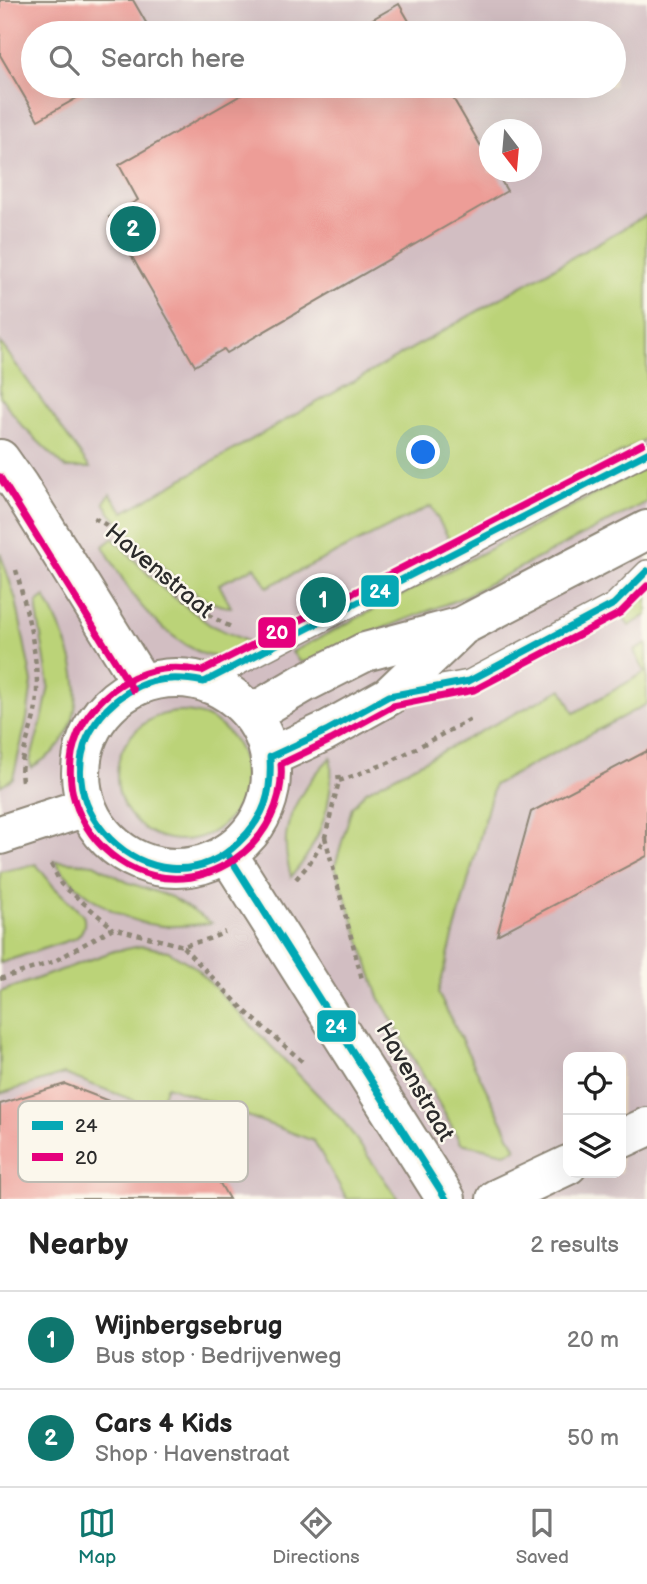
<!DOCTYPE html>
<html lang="en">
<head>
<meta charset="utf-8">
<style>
  body { margin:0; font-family:"Balsamiq Sans",sans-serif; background:#f2f2f2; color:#222 }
  .controls { position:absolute; right:21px; bottom:21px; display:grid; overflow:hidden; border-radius:14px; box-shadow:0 7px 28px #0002 }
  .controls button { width:63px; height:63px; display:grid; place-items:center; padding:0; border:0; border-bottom:2px solid #e0e0e0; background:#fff; color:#222; font:35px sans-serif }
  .compass { position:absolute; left:479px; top:119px; width:63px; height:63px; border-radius:50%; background:#fff; box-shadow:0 7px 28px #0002; rotate:164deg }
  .you { position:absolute; left:424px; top:453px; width:24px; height:24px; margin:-18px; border:5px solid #fff; border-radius:50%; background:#1a73e8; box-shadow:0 0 0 10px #1a73e833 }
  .badge { display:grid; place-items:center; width:46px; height:46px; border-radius:50%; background:#0f766e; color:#fff; font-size:23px; font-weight:700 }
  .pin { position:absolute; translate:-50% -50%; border:4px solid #fff; box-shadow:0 2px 7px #0006 }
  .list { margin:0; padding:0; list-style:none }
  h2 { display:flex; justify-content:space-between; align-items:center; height:91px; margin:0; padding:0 28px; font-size:30px }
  h2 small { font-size:23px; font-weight:400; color:#767676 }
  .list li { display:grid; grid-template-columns:46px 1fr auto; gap:21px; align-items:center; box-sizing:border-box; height:98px; padding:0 28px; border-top:2px solid #e0e0e0 }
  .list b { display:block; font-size:26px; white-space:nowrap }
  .list p { margin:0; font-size:23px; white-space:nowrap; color:#767676 }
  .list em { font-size:23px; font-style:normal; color:#767676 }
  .icon { flex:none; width:38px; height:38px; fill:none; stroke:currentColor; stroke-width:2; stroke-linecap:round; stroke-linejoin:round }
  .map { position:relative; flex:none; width:647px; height:1199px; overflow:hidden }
  .search { position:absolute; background:#fff; box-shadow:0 7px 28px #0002; left:21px; right:21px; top:21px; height:77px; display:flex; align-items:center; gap:18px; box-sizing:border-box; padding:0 24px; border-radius:38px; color:#767676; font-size:26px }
  .sheet { height:287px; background:#fff }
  nav { display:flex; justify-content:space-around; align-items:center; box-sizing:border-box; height:98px; border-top:2px solid #e0e0e0; background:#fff; font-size:19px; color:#767676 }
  nav a { display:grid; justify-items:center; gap:4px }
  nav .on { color:#0f766e }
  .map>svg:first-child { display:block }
  .industrial { fill:#d2bec2; fill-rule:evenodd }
  .green { fill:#bbd378; stroke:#737f52; stroke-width:2 }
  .building { fill:#ed9d97 }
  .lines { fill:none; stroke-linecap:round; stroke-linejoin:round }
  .service-casing { stroke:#8e8677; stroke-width:24 }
  .minor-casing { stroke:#8e8677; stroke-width:42 }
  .tertiary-casing { stroke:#8e8677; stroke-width:42 }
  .secondary-casing { stroke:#8e8677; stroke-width:42 }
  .path { stroke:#8e8677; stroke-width:4.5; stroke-dasharray:5 5; stroke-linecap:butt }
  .service { stroke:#fff; stroke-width:21 }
  .minor { stroke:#fff; stroke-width:38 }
  .tertiary { stroke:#fff; stroke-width:38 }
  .secondary { stroke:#fff; stroke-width:38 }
  .bus-1-casing { stroke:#fbf7ec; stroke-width:12 }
  .bus-2-casing { stroke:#fbf7ec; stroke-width:12 }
  .bus-1 { stroke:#06a8b5; stroke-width:7 }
  .bus-2 { stroke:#e5007d; stroke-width:7 }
  .labels { text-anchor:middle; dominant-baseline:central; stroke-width:5; stroke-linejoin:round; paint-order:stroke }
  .street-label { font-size:24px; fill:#2b2b2b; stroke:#fbf7ec }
  .key { fill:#fbf7ec; stroke:#bdbab2; stroke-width:2 }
  .key-label { font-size:19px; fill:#2b2b2b }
  .line-badge { stroke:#fbf7ec; stroke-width:2.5 }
  .badge-label { font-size:19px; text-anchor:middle; font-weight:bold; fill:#fff }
</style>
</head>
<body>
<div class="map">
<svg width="647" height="1199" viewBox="0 0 647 1199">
  <rect width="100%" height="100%" fill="#fbf7ec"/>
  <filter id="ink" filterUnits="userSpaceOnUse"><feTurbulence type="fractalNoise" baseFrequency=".0143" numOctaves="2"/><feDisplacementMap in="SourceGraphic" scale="14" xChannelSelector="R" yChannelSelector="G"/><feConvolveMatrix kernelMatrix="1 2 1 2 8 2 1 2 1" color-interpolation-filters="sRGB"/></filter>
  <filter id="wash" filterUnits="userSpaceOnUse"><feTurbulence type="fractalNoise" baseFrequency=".00686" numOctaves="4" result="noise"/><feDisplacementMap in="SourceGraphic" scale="28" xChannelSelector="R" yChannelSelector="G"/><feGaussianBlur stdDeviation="1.57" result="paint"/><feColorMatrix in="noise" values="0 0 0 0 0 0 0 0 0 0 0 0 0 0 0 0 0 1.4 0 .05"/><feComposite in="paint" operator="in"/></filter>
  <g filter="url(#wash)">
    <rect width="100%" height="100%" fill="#f2e0c3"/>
    <path class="industrial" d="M0,0H647V1199H0ZM33,33H614V86H33ZM490,130H532V172H490ZM568,1057H621V1173H568Z"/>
    <g class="green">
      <path d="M647,215V439L451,543L431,506L267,587L255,567L219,584L231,607C191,606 140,543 111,514L104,502L110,494L124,512Z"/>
      <polygon points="0,342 90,468 66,468 22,426 0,396"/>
      <polygon points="647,467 647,502 459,599 371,633 321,659 300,662 292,652"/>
      <path d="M113,538L162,588L210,625L251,643C240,649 229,656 216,656C205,657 195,650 186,645C143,618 128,589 103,546Z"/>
      <polygon points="0,552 16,600 32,682 27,719 13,778 0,786"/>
      <polygon points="647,592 647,615 629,626 622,615"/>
      <path d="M45,597C71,645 97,706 53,752C47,758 38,763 31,768L30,761L43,716L49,685L37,611V603Z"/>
      <polygon points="647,644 647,704 494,785 438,993 516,1149 505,1153 461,1143 379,997 335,866 352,807 366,791 562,689 574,713 645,672 634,651"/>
      <circle cx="181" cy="776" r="64"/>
      <path d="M331,757C334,803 321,842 291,877C289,868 286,858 286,849C283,815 308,780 331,757Z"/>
      <path d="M55,861L94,864L127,882L171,897L212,923C195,925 179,927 163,926C123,923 77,894 55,861Z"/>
      <path d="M36,864L54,887L83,915C86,924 84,931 76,938L0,963V872Z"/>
      <polygon points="142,946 168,951 195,967 344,1122 398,1199 347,1199 314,1141 167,1086 157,1109 64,1074 0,1094 0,992 114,951"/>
    </g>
    <g id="blocks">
      <g class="building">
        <polygon points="0,0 133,0 152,33 33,33 33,86 98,86 38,120 0,55"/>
        <polygon points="399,4 416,33 348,33"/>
        <polygon points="257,86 446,86 489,160 489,172 496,172 507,191 227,353 224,349 195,366 109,217 138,200 119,165"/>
        <polygon points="647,751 647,856 497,935 531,812"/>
        <polygon points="65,1084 191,1133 229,1199 0,1199 0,1104"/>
      </g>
    </g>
  </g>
  <g filter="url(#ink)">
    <use href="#blocks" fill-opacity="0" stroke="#8e8677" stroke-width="2"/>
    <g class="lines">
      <g class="service-casing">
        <g id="service">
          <polyline points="204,682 647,453"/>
          <polyline points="398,694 469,681 614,604 647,571"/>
        </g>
      </g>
      <g class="minor-casing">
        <g id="minor">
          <polyline points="621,1139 647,1127"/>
          <polyline points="496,1199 568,1165"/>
        </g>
      </g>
      <g class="tertiary-casing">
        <g id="tertiary">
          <polyline points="0,459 19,486 142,684"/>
          <polyline points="227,853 446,1199"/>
        </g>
      </g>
      <g class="secondary-casing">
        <g id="secondary">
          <circle cx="176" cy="773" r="95"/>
          <polyline points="251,714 304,683 365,652 462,626 647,530"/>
          <polyline points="270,757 326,731 389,696 458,630"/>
          <polyline points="0,835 86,807"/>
        </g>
      </g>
      <g class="path">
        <path d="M94,518C123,532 144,561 167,584C185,601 209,616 231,627"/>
        <path d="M16,570C27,611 41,663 36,706C33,731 18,754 22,781"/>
        <polyline points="339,781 388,763 471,719"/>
        <polyline points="325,837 362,979"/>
        <polyline points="51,864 61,884 113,928"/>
        <polyline points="296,879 309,864 325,837 339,781 338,773"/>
        <polyline points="183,947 246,1012 303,1062"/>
        <polyline points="0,979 53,962 113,928 183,946 212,938 225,932"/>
      </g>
      <use href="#service" class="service"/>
      <use href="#minor" class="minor"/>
      <use href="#tertiary" class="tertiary"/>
      <use href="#secondary" class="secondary"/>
      <g class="bus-1-casing">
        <g id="bus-1">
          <path d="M647,453L204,682C165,674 136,680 107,709C24,797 155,923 238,843C265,817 272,794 270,757L326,731L389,696L469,681L614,604L647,571"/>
          <polyline points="227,853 446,1199"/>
        </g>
      </g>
      <g class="bus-2-casing">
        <g id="bus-2">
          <path d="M642,444L202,671C169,664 140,669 113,690C5,775 123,933 235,859C266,838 284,801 281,764L331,740L393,706L474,690L620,613L647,586"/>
          <polyline points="0,477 133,690"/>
        </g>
      </g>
      <use href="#bus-1" class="bus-1"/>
      <use href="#bus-2" class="bus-2"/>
    </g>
  </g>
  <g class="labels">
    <g class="street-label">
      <text transform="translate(159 571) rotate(40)">Havenstraat</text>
      <text transform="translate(415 1082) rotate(60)">Havenstraat</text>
    </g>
  </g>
  <rect x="18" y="1101" width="230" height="81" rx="10" class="key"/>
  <rect x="32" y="1121" width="31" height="9" fill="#06a8b5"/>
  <rect x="32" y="1153" width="31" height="8" fill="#e5007d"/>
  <g class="key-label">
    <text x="75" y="1132">24</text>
    <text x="75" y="1164">20</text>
  </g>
  <g class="line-badge">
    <rect x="360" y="574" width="40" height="34" rx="7" fill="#06a8b5"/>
    <rect x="257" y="616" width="40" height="33" rx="7" fill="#e5007d"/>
    <rect x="316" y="1009" width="41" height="34" rx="7" fill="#06a8b5"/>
  </g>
  <g class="badge-label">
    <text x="380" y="598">24</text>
    <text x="277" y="639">20</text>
    <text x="336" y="1033">24</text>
  </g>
</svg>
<div class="controls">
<button><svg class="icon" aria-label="locate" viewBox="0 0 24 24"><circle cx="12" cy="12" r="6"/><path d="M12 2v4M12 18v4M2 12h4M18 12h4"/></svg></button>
<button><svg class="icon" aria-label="layers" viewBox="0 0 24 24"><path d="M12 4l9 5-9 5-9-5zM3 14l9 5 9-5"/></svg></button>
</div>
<svg class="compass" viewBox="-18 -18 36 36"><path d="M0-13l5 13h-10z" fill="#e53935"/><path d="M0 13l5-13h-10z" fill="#767676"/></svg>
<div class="you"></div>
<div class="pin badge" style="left:323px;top:600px">1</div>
<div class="pin badge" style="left:133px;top:229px">2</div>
<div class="search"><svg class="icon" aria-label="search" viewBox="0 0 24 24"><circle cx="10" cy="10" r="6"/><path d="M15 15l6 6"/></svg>Search here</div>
</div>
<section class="sheet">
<h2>Nearby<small>2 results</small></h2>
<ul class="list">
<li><span class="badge">1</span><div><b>Wijnbergsebrug</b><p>Bus stop · Bedrijvenweg</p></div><em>20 m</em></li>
<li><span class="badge">2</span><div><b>Cars 4 Kids</b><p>Shop · Havenstraat</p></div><em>50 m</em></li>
</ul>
</section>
<nav>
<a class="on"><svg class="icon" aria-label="map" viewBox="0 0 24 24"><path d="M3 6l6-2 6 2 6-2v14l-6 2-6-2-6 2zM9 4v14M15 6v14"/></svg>Map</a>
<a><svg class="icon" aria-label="directions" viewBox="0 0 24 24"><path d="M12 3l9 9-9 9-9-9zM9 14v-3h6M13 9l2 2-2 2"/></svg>Directions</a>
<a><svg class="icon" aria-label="saved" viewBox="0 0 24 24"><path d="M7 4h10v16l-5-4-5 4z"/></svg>Saved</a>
</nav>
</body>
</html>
